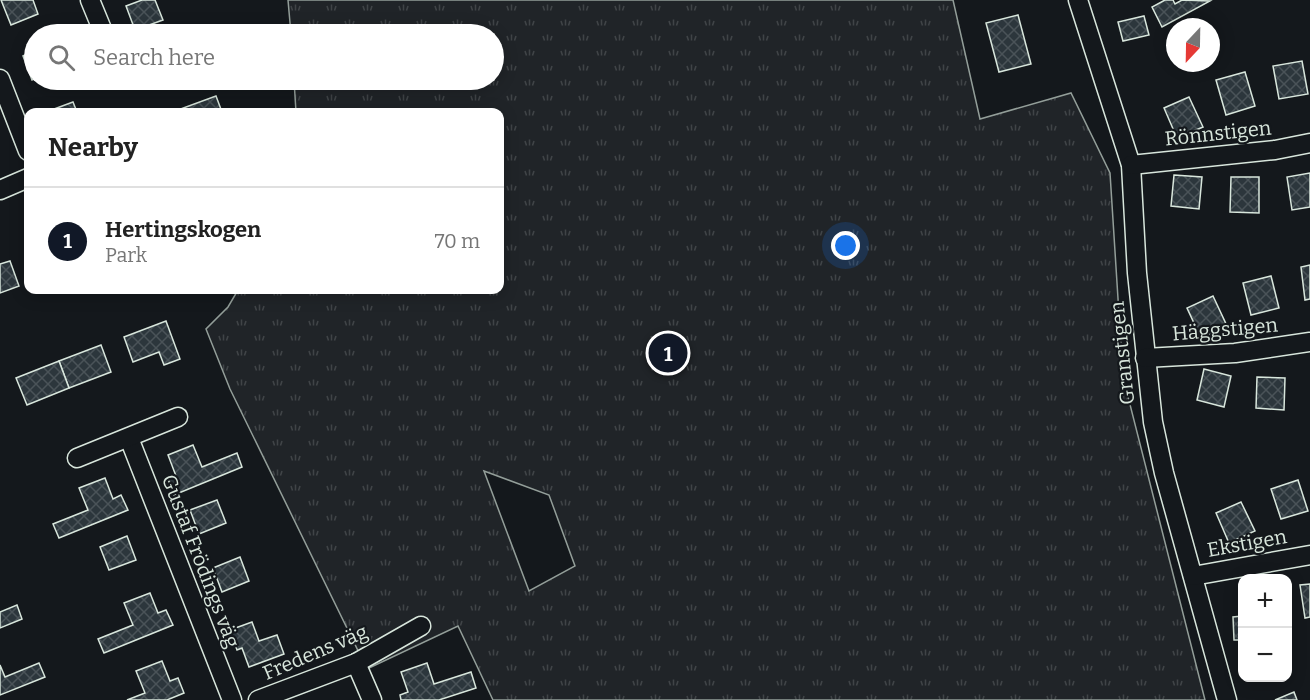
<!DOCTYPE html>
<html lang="en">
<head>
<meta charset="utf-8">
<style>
  body { margin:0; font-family:Bitter,serif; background:#f6f6f6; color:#222 }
  .controls { position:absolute; right:18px; bottom:18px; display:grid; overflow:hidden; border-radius:12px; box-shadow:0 3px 15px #0003 }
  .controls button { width:54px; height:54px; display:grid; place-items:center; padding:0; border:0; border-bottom:2px solid #e0e0e0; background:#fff; color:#222; font:30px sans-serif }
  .compass { position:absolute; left:1166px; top:18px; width:54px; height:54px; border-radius:50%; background:#fff; box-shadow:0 3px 15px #0003; rotate:202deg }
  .you { position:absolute; left:846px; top:246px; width:21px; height:21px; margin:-15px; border:4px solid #fff; border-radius:50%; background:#1a73e8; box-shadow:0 0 0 9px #1a73e833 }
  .badge { display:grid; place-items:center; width:39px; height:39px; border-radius:50%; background:#111827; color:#fff; font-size:20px; font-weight:700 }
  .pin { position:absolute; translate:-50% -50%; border:3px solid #fff; box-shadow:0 2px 6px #0006 }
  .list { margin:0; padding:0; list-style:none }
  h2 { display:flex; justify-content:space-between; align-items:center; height:78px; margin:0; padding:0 24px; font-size:26px }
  h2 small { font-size:20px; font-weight:400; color:#767676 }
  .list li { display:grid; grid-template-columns:39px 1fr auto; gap:18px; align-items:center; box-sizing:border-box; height:108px; padding:0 24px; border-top:2px solid #e0e0e0 }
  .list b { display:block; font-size:22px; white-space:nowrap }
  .list p { margin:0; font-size:20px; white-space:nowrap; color:#767676 }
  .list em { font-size:20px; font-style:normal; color:#767676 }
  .icon { flex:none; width:33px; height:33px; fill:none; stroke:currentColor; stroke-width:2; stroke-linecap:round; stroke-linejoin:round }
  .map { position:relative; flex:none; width:1310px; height:700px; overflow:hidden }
  .search { position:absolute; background:#fff; box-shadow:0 3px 15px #0003; left:24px; top:24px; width:480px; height:66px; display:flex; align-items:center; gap:15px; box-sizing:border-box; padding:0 21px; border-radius:33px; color:#767676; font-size:22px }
  .panel { position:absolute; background:#fff; box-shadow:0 3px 15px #0003; left:24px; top:108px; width:480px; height:186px; border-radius:12px }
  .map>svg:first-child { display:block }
  .park { fill:url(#park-tufts); stroke:#939e99; stroke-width:1.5; fill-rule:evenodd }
  .building { fill:url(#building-cross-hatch); stroke:#d8e6dc; stroke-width:1.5 }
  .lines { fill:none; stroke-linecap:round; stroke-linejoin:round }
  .street-casing { stroke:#d8e6dc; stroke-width:21 }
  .street { stroke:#14181c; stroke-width:18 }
  .labels { text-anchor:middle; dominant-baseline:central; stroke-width:4.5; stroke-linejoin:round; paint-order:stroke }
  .street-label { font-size:20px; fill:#d8e6dc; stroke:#14181c }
</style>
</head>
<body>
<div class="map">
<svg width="1310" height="700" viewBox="0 0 1310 700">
  <defs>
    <pattern id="park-tufts" width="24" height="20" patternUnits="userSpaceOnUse" patternTransform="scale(1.5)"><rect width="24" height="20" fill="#202428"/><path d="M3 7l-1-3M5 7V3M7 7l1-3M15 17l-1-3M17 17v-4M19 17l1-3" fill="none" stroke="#404447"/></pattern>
    <pattern id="building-cross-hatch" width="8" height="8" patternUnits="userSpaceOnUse" patternTransform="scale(1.5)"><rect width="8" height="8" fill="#2c363c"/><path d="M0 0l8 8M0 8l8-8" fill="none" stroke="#4a5358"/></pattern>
  </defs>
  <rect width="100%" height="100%" fill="#14181c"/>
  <path class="park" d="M288,0H953L980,119L1071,93L1110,173L1123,377L1205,700H493L458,626L367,669L230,389L206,329L228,307L238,290H500V112H296L294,80H494V34H291ZM484,471L549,495L575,566L529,591Z"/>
  <g class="building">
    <polygon points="1,0 33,0 38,14 11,25"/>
    <polygon points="142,0 155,0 163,20 135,30 126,6"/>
    <polygon points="1165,0 1173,0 1175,4 1182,0 1210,1 1162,27 1152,7"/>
    <polygon points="1018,15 1031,64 999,72 986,23"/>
    <polygon points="1144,16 1149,35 1123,41 1118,22"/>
    <polygon points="34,51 34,79 32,80 23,56"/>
    <polygon points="1302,61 1308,94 1279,99 1273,66"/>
    <polygon points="1245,72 1255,106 1226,115 1216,80"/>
    <polygon points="216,96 222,112 176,112 175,111"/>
    <polygon points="1189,97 1203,127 1177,138 1164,108"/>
    <polygon points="73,102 77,112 46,112"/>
    <polygon points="1310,173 1310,207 1292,210 1287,177"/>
    <polygon points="1174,175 1202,177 1199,209 1171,206"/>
    <polygon points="1231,177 1259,177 1259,213 1230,212"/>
    <polygon points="10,261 19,286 0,293 0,264"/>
    <polygon points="1310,265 1310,299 1305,300 1301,267"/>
    <polygon points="1271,276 1279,308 1251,315 1243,283"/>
    <polygon points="1213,296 1227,326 1201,338 1187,308"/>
    <polygon points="166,321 180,359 164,365 159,352 133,362 124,337"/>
    <polygon points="101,345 111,372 69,388 59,361"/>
    <polygon points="59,361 69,388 27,405 16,378"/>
    <polygon points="1204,369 1231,376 1224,407 1197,400"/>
    <polygon points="1257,377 1285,378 1284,410 1256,408"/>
    <polygon points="193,445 202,467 237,453 242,467 174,495 168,479 176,476 168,455"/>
    <polygon points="105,478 113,499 121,495 128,510 59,538 53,524 88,510 79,488"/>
    <polygon points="1298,480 1308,511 1281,519 1271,489"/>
    <polygon points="217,500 226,523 199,534 190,510"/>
    <polygon points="1241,502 1255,531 1229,543 1216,513"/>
    <polygon points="127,536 136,560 109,570 100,547"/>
    <polygon points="240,557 249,581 222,592 213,568"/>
    <polygon points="1310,584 1310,617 1305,618 1300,585"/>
    <polygon points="150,593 158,613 166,610 173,625 104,653 98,639 133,625 124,603"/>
    <polygon points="17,605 22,619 0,628 0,612"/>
    <polygon points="1242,616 1242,640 1234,640 1233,617"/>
    <polygon points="252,622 259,641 277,635 284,654 249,667 242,648 237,650 230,630"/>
    <polygon points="162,661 170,681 178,678 184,693 167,700 127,700 145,693 136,671"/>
    <polygon points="39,663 45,677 0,695 0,665 5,677"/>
    <polygon points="427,663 434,684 471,672 476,688 439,700 401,700 400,695 408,692 401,672"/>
    <polygon points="1294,692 1297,700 1275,700"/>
  </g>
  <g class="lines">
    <g class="street-casing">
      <g id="street">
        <polyline points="90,0 104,34"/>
        <polyline points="1078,0 1131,165 1137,273 1153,422 1164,473 1227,700"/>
        <polyline points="0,79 28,151"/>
        <polyline points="1131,165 1275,150 1310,143"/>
        <polyline points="0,190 28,178"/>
        <polyline points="1145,358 1235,353 1310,342"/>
        <polyline points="129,438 232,700"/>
        <polyline points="77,458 178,417"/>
        <polyline points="1193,576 1310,555"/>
        <polyline points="356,663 372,700"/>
        <polyline points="258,700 356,663 421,626"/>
      </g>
    </g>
    <use href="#street" class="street"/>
  </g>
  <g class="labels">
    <g class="street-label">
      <text transform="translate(1218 133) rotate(-6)">Rönnstigen</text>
      <text transform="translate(1225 329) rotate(-5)">Häggstigen</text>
      <text transform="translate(1122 353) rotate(-96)">Granstigen</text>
      <text transform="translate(1247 543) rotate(-10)">Ekstigen</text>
      <text transform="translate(201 561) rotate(69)">Gustaf Frödings väg</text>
      <text transform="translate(315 652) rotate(-23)">Fredens väg</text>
    </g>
  </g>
</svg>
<div class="controls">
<button>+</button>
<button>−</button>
</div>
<svg class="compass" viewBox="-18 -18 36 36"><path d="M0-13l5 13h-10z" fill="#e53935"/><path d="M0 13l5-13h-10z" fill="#767676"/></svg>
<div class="you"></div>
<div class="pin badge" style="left:668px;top:353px">1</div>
<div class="search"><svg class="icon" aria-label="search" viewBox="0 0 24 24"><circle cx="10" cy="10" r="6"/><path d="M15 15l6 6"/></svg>Search here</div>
<section class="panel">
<h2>Nearby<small></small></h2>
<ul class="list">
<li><span class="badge">1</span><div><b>Hertingskogen</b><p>Park</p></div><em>70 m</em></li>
</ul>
</section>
</div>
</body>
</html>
